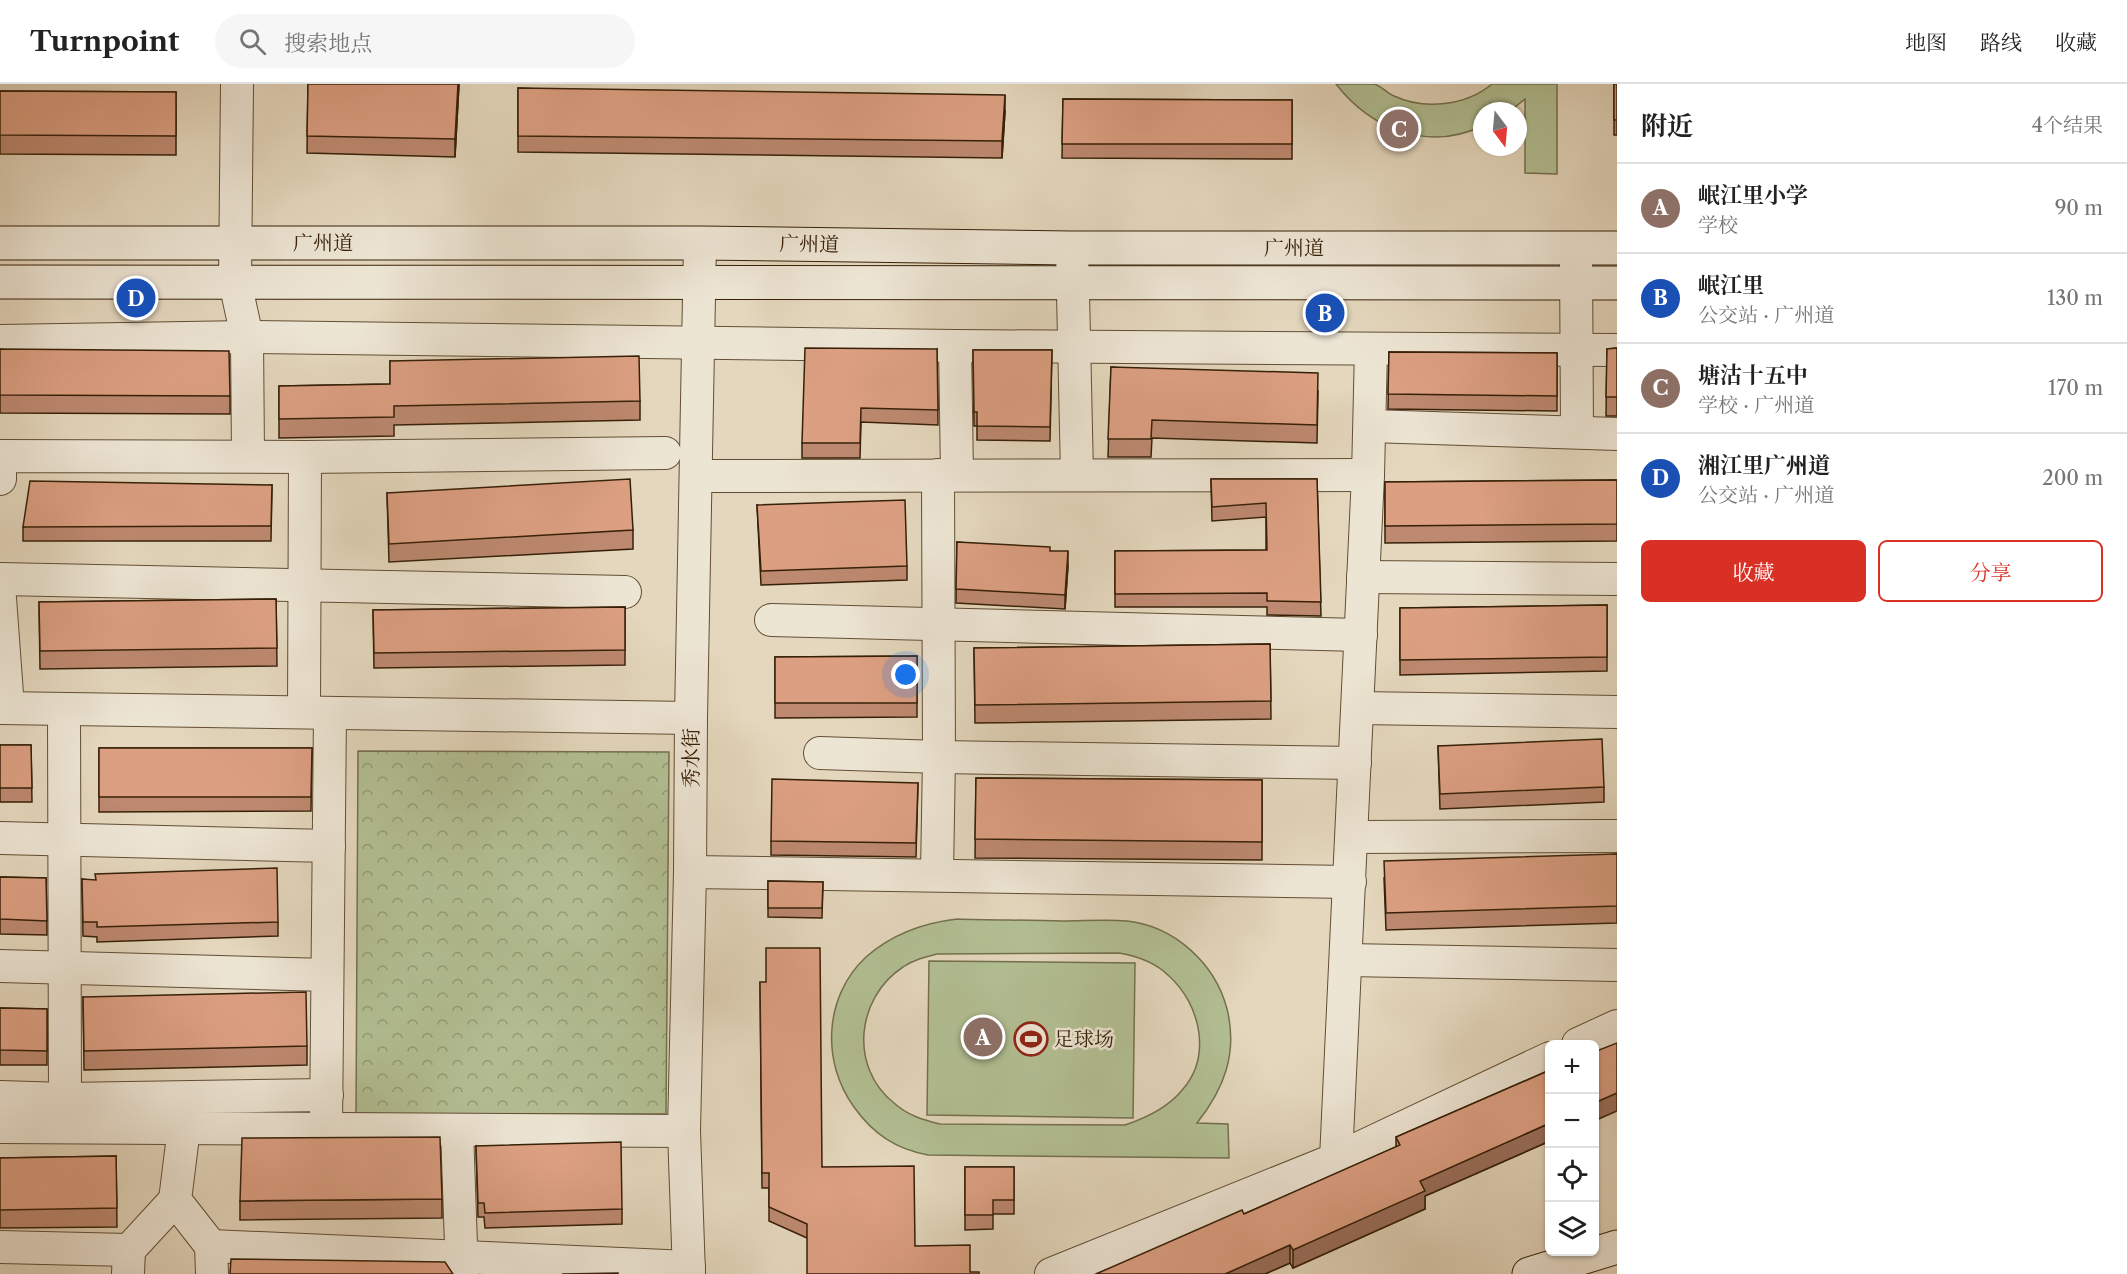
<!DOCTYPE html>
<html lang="zh">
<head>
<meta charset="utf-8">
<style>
  body { margin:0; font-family:"Libre Caslon Text","Noto Serif SC",serif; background:#f6f6f6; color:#222 }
  .controls { position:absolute; right:18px; bottom:18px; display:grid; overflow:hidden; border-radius:9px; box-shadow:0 2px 4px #0004 }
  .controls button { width:54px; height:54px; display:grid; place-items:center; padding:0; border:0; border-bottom:2px solid #e0e0e0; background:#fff; color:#222; font:30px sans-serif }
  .compass { position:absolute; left:1473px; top:18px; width:54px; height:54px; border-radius:50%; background:#fff; box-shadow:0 2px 4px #0004; rotate:164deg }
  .you { position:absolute; left:906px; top:591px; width:21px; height:21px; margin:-15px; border:4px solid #fff; border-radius:50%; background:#1a73e8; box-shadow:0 0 0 9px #1a73e833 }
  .badge { display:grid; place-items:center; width:39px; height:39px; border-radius:50%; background:#d93025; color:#fff; font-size:20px; font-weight:700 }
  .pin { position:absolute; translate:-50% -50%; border:3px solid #fff; box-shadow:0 2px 6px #0006 }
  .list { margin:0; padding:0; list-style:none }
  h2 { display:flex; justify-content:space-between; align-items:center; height:78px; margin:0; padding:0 24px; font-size:26px }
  h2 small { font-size:20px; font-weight:400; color:#767676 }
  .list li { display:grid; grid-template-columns:39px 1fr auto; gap:18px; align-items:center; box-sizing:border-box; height:90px; padding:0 24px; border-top:2px solid #e0e0e0 }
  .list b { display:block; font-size:22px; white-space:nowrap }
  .list p { margin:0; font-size:20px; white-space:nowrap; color:#767676 }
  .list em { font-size:20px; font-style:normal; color:#767676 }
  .actions { display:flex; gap:12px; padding:18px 24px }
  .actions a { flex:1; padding:14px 0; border:2px solid #d93025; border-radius:9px; text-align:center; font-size:21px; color:#d93025 }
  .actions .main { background:#d93025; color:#fff }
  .icon { flex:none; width:33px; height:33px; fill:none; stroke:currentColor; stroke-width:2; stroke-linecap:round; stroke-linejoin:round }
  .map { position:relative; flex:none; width:1617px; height:1190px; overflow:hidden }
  header { display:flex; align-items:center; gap:36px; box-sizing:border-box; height:84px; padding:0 30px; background:#fff; border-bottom:2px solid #e0e0e0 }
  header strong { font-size:28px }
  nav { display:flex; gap:33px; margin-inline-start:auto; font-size:21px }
  .search { width:420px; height:54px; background:#f6f6f6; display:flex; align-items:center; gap:15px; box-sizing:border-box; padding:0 21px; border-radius:33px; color:#767676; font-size:22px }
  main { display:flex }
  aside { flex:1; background:#fff }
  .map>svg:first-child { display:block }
  .forest { fill:url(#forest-crowns); stroke:#74704e; stroke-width:1.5 }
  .pitch { fill:#b2bf93; stroke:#74704e; stroke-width:1.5; fill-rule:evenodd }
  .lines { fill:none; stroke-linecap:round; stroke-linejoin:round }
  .street-casing { stroke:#624e35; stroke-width:34 }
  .secondary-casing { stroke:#372008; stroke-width:35 }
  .street { stroke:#ede5d4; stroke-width:32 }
  .secondary { stroke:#ede5d4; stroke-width:33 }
  .wall { fill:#bd8970; stroke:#372008; stroke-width:1.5 }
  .shaded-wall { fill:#9a6f5b; stroke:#372008; stroke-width:1.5 }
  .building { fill:#dc9f82; stroke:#372008; stroke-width:1.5 }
  .labels { text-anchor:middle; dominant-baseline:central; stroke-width:5; stroke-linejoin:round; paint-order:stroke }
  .street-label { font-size:20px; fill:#372008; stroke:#ede5d4 }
  .poi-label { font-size:20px; fill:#372008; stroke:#ede5d4; text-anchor:start }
</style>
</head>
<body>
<header>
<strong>Turnpoint</strong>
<div class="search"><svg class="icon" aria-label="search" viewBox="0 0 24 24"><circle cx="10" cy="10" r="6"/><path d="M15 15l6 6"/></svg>搜索地点</div>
<nav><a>地图</a><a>路线</a><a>收藏</a></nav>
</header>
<main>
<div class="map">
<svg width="1617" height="1190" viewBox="0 0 1617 1190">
  <defs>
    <pattern id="forest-crowns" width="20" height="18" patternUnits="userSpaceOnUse" patternTransform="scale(1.5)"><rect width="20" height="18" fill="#b2bf93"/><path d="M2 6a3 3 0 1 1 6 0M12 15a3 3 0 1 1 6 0" fill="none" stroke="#929b76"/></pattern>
  </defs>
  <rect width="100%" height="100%" fill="#e4d7bd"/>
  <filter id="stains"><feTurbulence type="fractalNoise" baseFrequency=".00333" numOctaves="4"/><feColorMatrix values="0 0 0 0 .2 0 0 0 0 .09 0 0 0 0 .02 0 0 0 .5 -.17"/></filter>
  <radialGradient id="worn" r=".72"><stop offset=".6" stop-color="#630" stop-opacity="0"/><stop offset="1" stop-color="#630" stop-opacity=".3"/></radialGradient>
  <polygon class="forest" points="358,667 669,668 666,1030 356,1030"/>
  <g class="pitch">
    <path d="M1336,0C1348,0 1363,0 1374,0C1380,1 1387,9 1394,12C1424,26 1466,22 1492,0H1557V90L1525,89V15L1510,27H1482V42C1428,68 1371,45 1336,0Z"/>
    <path d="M957,835C992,836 1027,836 1062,837C1084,837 1106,835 1127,837C1174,842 1215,879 1227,925C1238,969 1224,1005 1197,1039L1228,1040L1229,1074L928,1071C896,1065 873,1050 854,1023C821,978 824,912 866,873C892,850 923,839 957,835ZM1119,869C1137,872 1156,879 1169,892C1200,920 1212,971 1183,1005C1169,1023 1146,1034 1125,1041L940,1040C923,1036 907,1031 894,1019C849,983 856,914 903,883C913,876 925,873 937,870Z"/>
    <polygon points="929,877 1135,879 1133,1034 927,1031"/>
  </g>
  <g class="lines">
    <g class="street-casing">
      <g id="street">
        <polyline points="237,0 235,198 247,253 248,372"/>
        <polyline points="1072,164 1077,391"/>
        <polyline points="1576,172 1577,348"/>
        <polyline points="0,257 247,253 955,262 1617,266"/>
        <polyline points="955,262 957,391"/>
        <polyline points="1370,342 1617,350"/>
        <polyline points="696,392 1368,391"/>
        <polyline points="0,395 0,372 305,373 665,369"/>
        <polyline points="1363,493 1617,495"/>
        <polyline points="0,495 625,508"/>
        <polyline points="0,514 8,624"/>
        <polyline points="771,536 1361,551"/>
        <polyline points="0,624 691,634"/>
        <polyline points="1358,624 1617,628"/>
        <polyline points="64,625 65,1015"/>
        <polyline points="304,628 305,373"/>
        <polyline points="820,669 939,673 1355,679"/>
        <polyline points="1352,753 1617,752"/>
        <polyline points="0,754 329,762"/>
        <polyline points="690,788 1350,798"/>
        <polyline points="937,790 939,673 938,391"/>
        <polyline points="1347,876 1617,881"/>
        <polyline points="0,882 327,891"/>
        <polyline points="1578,960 1617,942"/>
        <polyline points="0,1013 65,1015 327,1011"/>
        <polyline points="0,1043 684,1047"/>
        <polyline points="184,1044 175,1116 211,1162 212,1190"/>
        <polyline points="326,1045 330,629"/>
        <polyline points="457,1046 462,1190"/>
        <polyline points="1336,1075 1368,391 1371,265"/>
        <polyline points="211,1162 689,1183"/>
        <polyline points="0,1163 129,1166"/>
        <polyline points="128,1190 129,1166 175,1116"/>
        <polyline points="689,1190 684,1047 690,788 691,634 700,159"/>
        <polyline points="1051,1190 1336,1075 1550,974"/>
      </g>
    </g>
    <g class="secondary-casing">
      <g id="secondary">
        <polyline points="0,159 700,159 1072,164 1617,164"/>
        <polyline points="0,198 1617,199"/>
        <polyline points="1529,1190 1617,1163"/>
      </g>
    </g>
    <use href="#street" class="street"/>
    <use href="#secondary" class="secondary"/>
  </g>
  <g class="wall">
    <polygon points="308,0 459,0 455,73 307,69"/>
    <rect x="1614" y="0" width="3" height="51"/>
    <polygon points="518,4 1005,27 1002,74 518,68"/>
    <polygon points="0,7 176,8 176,71 0,70"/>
    <polygon points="1063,15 1292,16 1292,75 1062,74"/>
    <polygon points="1617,264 1617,332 1606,332 1607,265"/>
    <polygon points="0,265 230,312 230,330 0,329"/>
    <polygon points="937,265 938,341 861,338 860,374 802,374 802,359"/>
    <polygon points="973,266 1052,266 1050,357 977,356 977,342 974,342"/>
    <polygon points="1389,268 1557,269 1557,327 1388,325"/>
    <polygon points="390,277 640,317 640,336 394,341 394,352 279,354 279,302 390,300"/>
    <polygon points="1111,283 1318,307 1317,359 1152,354 1151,373 1108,373"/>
    <polygon points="1211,395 1317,395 1321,532 1267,531 1267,523 1115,523 1115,467 1266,466 1266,433 1212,437"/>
    <polygon points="1617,396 1617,457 1385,459 1385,398"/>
    <polygon points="272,401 271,457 23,457 23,443"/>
    <polygon points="387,409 633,446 633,465 389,478"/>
    <polygon points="757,421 907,482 907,496 761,501"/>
    <polygon points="957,458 1050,467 1068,481 1065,525 956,519"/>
    <polygon points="276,515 277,582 40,585 39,518"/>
    <polygon points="1607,521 1607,587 1400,591 1400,524"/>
    <polygon points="625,523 625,581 374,584 373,526"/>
    <polygon points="1270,560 1271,635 975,639 974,564"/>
    <polygon points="917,572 917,633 775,634 775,573"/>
    <polygon points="0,661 31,661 32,718 0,718"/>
    <polygon points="1438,662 1604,703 1604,718 1440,725"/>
    <polygon points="99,664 312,664 311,727 99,728"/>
    <polygon points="976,694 1262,696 1262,776 975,774"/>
    <polygon points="918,699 916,773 771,771 771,757"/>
    <polygon points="1617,770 1617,839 1386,846 1384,794"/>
    <polygon points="0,793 46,794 47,851 0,850"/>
    <polygon points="82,795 278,838 278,852 97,858 97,853 83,852"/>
    <polygon points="768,797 823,798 822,834 768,833"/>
    <polygon points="760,898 822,1083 915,1162 970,1188 807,1154 769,1137 769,1104 762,1104"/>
    <polygon points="83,913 307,962 307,981 84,986"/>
    <polygon points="0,924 47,925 47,981 0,981"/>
    <polygon points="1550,986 1550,1057 1425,1112 1425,1125 1293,1184 1290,1179 1265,1190 1244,1130 1396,1063 1396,1053"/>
    <polygon points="476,1062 622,1125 622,1140 485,1144 484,1133 478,1133"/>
    <polygon points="116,1072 117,1143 0,1144 0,1074"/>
    <polygon points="965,1083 1014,1083 1014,1130 993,1130 993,1145 965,1146"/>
    <polygon points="442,1115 442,1134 240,1136 240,1117"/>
  </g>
  <g class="shaded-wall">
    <polygon points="458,0 459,0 455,73 455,55"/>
    <polygon points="1005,11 1005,27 1002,74 1002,57"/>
    <polygon points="1068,467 1068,481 1065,525 1065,511"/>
    <polygon points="1617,1009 1617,1027 1594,1037 1594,1019"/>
    <polygon points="1550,1039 1550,1057 1425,1112 1425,1125 1293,1184 1293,1166 1420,1097"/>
    <polygon points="1290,1161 1290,1179 1265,1190 1225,1190"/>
  </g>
  <g class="building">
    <polygon points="308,0 458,0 455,55 307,52"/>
    <rect x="1614" y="0" width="3" height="36"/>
    <polygon points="518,4 1005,11 1002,57 518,52"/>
    <polygon points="0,7 176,8 176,52 0,51"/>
    <polygon points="1063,15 1292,16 1292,60 1062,60"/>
    <polygon points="805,264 937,265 938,326 861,324 860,359 802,359"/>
    <polygon points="1617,264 1617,313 1606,313 1607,265"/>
    <polygon points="0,265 229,267 230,312 0,311"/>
    <polygon points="973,266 1052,266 1050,343 977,342 977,328 974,328"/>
    <polygon points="1389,268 1557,269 1557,312 1388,310"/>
    <polygon points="639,272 640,317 394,322 394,333 279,335 279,302 390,300 390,277"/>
    <polygon points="1111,283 1318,289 1317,341 1152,336 1151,355 1108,355"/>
    <polygon points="630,395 633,446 389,460 387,409"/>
    <polygon points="1211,395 1317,395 1321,518 1267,517 1267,509 1115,510 1115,467 1267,466 1266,419 1212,423"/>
    <polygon points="1617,396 1617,440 1385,442 1385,398"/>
    <polygon points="30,397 272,401 271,442 23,443"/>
    <polygon points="905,416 907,482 761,487 757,421"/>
    <polygon points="957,458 1050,463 1050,467 1068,467 1065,511 956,505"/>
    <polygon points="276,515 277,564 40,567 39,518"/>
    <polygon points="1607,521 1607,573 1400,576 1400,524"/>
    <polygon points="625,523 625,566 374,569 373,526"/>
    <polygon points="1270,560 1271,617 975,621 974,564"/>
    <polygon points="917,572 917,619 775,619 775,573"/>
    <polygon points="1602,655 1604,703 1440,710 1438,662"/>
    <polygon points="0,661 31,661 32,704 0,704"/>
    <polygon points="99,664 312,664 311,713 99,713"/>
    <polygon points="976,694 1262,696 1262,758 975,755"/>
    <polygon points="772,695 918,699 916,759 771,757"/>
    <polygon points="1617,770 1617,822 1386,829 1384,777"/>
    <polygon points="277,784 278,838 97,843 97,838 83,838 82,795 96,796 95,790"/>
    <polygon points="0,793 46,794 47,837 0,835"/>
    <polygon points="768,797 823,798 822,824 768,824"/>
    <polygon points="766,864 820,864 822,1083 914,1082 915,1162 970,1161 970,1188 979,1188 979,1190 807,1190 807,1140 769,1123 769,1089 762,1089 760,898 766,898"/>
    <polygon points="306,908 307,962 84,967 83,913"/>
    <polygon points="0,924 47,925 47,967 0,966"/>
    <polygon points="1617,959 1617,1009 1594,1019 1594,968"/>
    <polygon points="1550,986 1550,1039 1420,1097 1425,1107 1293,1166 1290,1161 1225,1190 1096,1190 1242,1126 1244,1130 1400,1061 1396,1053"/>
    <polygon points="440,1053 442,1115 240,1117 242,1054"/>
    <polygon points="621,1058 622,1125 485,1129 484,1119 478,1119 476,1062"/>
    <polygon points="116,1072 117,1124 0,1126 0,1074"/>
    <polygon points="965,1083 1014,1083 1014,1116 993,1116 993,1131 965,1131"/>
    <polygon points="231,1175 445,1178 453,1190 230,1190"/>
    <polygon points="618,1189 618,1190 562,1190"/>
  </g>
  <defs>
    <g id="stadium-ring" transform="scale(1.725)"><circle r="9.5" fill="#ede5d4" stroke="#8f2418" stroke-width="1.5"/><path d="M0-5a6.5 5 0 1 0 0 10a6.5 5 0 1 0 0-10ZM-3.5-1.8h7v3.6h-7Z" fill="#8f2418"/></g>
  </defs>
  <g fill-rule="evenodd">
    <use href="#stadium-ring" x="1031" y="955"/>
  </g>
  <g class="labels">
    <g class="street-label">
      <text x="323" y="159">广州道</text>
      <text transform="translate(809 160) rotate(1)">广州道</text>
      <text x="1294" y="164">广州道</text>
      <text transform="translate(691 674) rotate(-90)">秀水街</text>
    </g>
    <g class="poi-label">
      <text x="1054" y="955">足球场</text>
    </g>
  </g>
  <rect width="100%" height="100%" filter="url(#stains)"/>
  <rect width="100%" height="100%" fill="url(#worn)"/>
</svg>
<div class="controls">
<button>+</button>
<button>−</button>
<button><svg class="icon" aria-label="locate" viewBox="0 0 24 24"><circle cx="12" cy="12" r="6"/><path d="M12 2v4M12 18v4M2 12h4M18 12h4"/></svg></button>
<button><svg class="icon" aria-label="layers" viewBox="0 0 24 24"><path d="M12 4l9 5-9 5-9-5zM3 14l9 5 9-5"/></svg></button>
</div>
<svg class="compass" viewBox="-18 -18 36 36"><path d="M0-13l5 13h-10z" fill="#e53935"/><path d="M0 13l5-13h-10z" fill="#767676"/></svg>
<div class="you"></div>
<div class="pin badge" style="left:983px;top:953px;background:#8d6e63">A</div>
<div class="pin badge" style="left:1325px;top:229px;background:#1a4fb4">B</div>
<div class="pin badge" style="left:1399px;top:45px;background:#8d6e63">C</div>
<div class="pin badge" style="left:136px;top:214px;background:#1a4fb4">D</div>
</div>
<aside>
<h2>附近<small>4个结果</small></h2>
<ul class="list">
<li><span class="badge" style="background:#8d6e63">A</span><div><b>岷江里小学</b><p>学校</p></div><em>90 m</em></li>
<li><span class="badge" style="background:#1a4fb4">B</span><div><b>岷江里</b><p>公交站 · 广州道</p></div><em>130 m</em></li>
<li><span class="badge" style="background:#8d6e63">C</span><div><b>塘沽十五中</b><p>学校 · 广州道</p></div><em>170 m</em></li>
<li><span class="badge" style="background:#1a4fb4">D</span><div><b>湘江里广州道</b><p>公交站 · 广州道</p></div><em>200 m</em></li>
</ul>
<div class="actions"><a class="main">收藏</a><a>分享</a></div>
</aside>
</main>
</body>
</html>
